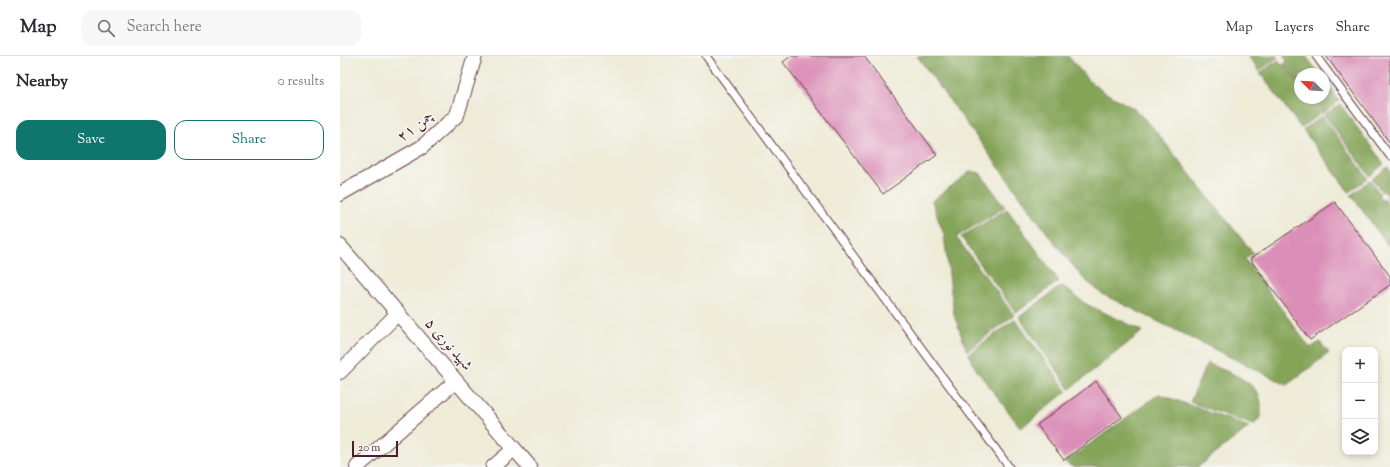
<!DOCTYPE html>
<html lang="en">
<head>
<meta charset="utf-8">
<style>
  body { margin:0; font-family:"Sorts Mill Goudy",Amiri,serif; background:#f7f7f7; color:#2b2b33 }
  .controls { position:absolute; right:12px; bottom:12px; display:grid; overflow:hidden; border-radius:8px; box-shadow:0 2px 6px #0003 }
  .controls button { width:36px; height:36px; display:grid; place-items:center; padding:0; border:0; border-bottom:1px solid #e1e1e2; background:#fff; color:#2b2b33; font:20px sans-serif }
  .compass { position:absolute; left:954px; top:12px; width:36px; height:36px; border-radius:50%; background:#fff; box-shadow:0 2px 6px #0003; rotate:294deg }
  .scale { position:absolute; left:12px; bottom:10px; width:46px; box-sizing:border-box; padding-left:4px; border:2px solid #4a1f2b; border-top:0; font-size:11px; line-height:14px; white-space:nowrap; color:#4a1f2b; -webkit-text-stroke:3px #f6f6f2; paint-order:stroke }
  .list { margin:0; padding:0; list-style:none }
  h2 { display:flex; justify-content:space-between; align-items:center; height:52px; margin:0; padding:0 16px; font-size:17px }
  h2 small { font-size:13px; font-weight:400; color:#7c7c81 }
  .actions { display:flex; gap:8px; padding:12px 16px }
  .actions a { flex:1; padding:9px 0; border:1px solid #0f766e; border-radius:12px; text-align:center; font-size:14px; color:#0f766e }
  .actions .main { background:#0f766e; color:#fff }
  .icon { flex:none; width:22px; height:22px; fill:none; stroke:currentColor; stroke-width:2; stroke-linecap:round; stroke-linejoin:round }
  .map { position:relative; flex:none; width:1050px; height:411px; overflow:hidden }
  header { display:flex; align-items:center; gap:24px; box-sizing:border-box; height:56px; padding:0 20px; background:#fff; border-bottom:1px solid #e1e1e2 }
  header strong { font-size:19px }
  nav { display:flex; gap:22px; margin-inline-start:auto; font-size:14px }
  .search { width:280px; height:36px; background:#f7f7f7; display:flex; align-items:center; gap:10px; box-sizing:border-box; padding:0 14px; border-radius:12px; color:#7c7c81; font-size:15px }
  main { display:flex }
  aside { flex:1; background:#fff }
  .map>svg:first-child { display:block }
  .forest { fill:#84a459; stroke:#676242 }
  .building { fill:#db8eb7 }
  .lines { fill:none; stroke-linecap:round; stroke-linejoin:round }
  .lane-casing { stroke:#633e45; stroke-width:9 }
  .street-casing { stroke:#633e45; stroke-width:16 }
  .lane { stroke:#fff; stroke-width:7 }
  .street { stroke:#fff; stroke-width:14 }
  .labels { text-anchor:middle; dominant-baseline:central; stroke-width:3.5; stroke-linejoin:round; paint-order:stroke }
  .street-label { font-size:15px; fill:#4a1f2b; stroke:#f6f6f2 }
</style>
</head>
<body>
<header>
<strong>Map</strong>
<div class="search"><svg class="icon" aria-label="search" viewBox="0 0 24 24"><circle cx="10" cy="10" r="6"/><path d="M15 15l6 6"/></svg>Search here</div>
<nav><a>Map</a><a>Layers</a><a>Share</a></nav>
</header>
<main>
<aside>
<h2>Nearby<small>0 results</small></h2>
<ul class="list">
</ul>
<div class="actions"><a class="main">Save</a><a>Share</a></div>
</aside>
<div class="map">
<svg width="1050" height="411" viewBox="0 0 1050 411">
  <rect width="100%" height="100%" fill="#f6f6f2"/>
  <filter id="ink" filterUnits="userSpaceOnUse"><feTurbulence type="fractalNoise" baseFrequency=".025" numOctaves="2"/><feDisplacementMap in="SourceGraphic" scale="8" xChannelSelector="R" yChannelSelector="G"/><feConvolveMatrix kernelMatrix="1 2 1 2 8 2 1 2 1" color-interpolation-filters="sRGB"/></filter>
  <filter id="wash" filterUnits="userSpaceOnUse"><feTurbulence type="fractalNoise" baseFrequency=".012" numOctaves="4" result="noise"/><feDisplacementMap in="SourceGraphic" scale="16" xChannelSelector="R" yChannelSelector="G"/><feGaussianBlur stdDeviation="0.9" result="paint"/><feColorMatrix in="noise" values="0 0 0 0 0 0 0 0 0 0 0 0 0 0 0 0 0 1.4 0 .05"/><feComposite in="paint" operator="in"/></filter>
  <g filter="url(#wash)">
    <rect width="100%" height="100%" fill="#eeebd7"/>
    <g class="forest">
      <polygon points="577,0 728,0 749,25 764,36 793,52 810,68 913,197 905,203 970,292 980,286 989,297 947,329 762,238 743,222 713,185"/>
      <polygon points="908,0 937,0 938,1 919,15"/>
      <polygon points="944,0 966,0 979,18 960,18 960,28 945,7 947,5"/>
      <polygon points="938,4 942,9 944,8 960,30 960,42 969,42 980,58 961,72 920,17"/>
      <polygon points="984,25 999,45 982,58 971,42 984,42"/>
      <polygon points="1000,48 1044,108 1030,120 984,59"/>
      <polygon points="982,60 1028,122 1009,136 963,74"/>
      <polygon points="1048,111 1050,115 1050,147 1046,142 1048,140 1044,135 1042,136 1032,123"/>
      <polygon points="631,115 640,117 665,151 616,181 674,259 627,295 614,259 604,179 592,145"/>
      <polygon points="1030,124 1040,138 1038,139 1042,144 1044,144 1050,152 1050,192 1011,139"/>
      <polygon points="667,153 719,225 676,257 621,181"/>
      <polygon points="722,229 744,247 803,275 730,333 679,261"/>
      <polygon points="675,263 727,335 681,372 637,315 628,298"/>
      <path d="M867,307C886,316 924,325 921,353C921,360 919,365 913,369L850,346Z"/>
      <polygon points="819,338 909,371 858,411 733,411 725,406"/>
    </g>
    <g id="blocks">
      <g class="building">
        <polygon points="451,0 524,0 597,99 543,138 443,6"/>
        <polygon points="986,0 1050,0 1050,87"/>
        <polygon points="995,146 1050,220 1050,229 970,284 910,203"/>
        <polygon points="756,325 782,361 724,404 697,369"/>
      </g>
    </g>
  </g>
  <g filter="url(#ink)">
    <use href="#blocks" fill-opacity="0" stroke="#633e45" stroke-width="1"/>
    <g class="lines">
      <g class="lane-casing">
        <g id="lane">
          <polyline points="366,0 669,411"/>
          <polyline points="976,0 1050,100"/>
        </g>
      </g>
      <g class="street-casing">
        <g id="street">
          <polyline points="0,138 82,91 117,59 135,0"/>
          <polyline points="0,190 190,411"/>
          <polyline points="0,316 58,257"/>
          <polyline points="17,411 116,325"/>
          <polyline points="153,411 174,393"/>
        </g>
      </g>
      <use href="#lane" class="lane"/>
      <use href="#street" class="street"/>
    </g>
  </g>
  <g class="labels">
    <g class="street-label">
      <text transform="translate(76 71) rotate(-37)">چمن ۲۱</text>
      <text transform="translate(108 289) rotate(49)">شهید نوری ۵</text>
    </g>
  </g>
</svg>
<div class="controls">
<button>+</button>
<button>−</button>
<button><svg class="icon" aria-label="layers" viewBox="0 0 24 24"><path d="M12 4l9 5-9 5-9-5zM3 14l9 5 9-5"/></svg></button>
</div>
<svg class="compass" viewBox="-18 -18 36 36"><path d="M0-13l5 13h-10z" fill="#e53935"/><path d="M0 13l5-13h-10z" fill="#7c7c81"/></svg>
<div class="scale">20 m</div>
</div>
</main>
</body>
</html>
